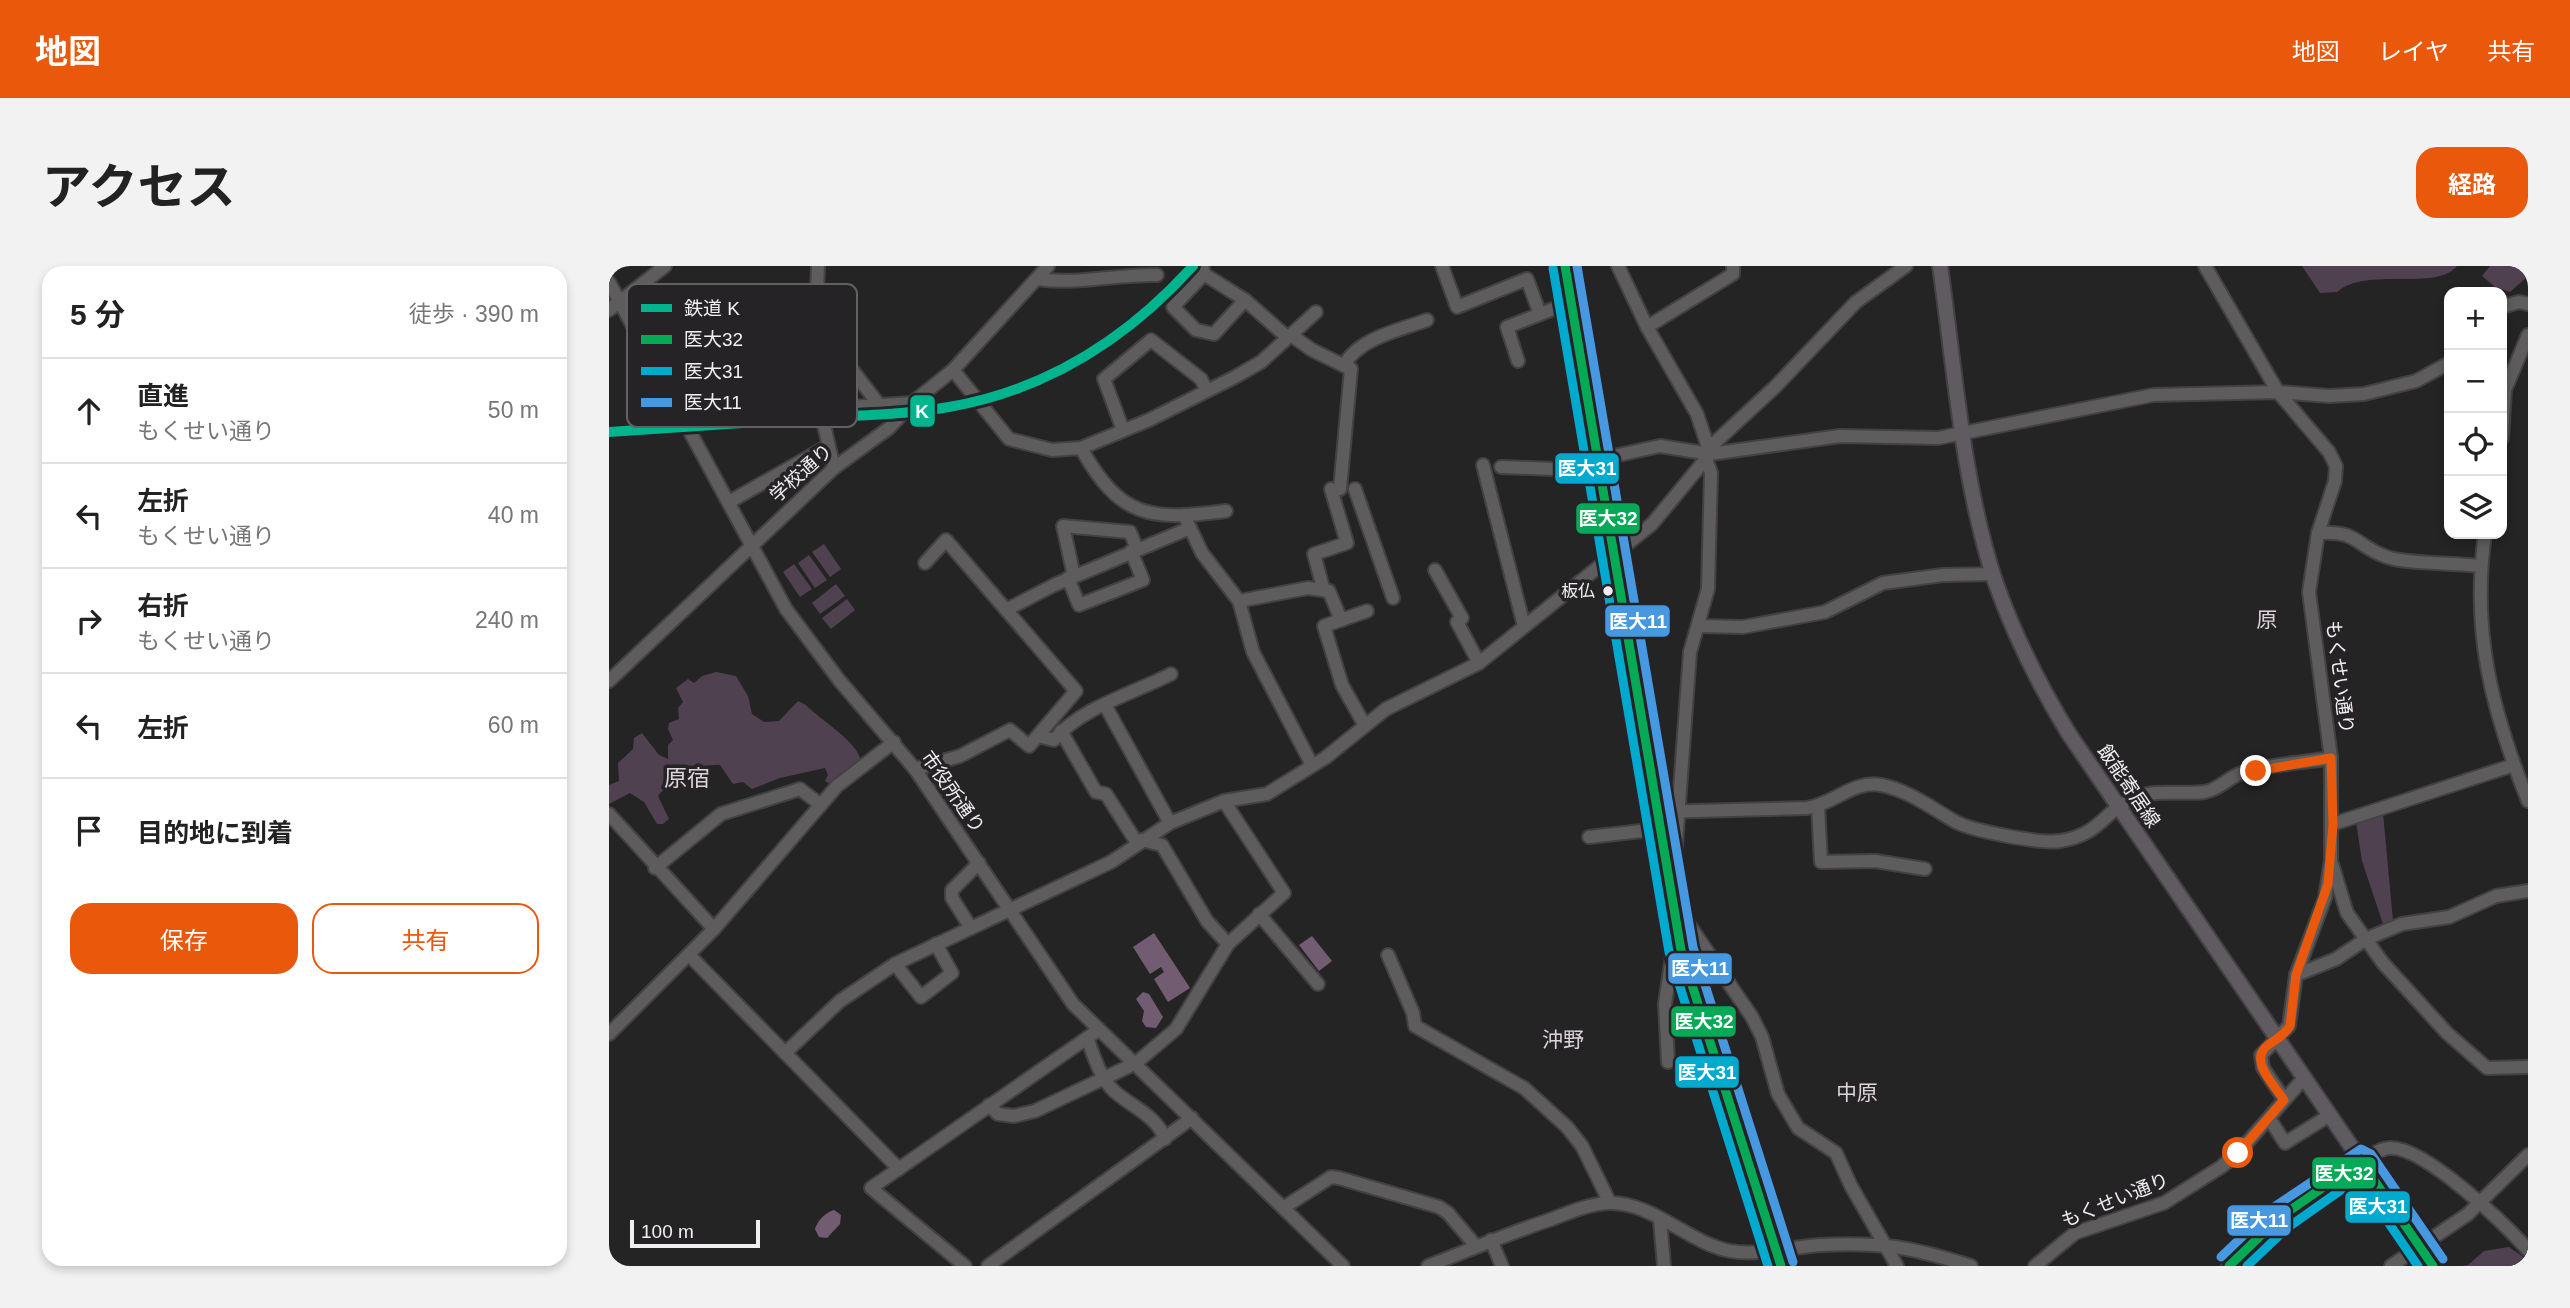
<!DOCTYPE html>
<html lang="ja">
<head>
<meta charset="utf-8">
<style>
  body { margin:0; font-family:Helvetica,"Noto Sans JP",sans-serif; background:#f2f2f2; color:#222 }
  .controls { position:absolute; right:21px; top:21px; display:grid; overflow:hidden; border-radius:14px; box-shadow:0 4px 10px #0003 }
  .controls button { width:63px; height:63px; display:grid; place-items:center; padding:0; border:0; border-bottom:2px solid #e0e0e0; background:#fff; color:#222; font:35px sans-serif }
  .scale { position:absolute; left:21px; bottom:18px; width:130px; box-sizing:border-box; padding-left:7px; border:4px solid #f1eff1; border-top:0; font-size:19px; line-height:24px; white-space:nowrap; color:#f1eff1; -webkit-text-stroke:5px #262326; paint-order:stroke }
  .stop { position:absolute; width:21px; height:21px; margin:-16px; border:5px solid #ea580c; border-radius:50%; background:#fff }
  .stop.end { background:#ea580c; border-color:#fff; box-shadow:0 2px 7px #0008 }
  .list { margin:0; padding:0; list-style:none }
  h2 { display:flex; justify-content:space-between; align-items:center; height:91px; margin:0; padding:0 28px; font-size:30px }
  h2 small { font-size:23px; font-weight:400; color:#767676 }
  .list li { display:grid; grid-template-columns:46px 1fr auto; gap:21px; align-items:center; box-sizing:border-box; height:105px; padding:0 28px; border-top:2px solid #e0e0e0 }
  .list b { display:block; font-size:26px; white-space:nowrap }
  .list p { margin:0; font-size:23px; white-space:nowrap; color:#767676 }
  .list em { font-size:23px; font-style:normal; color:#767676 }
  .actions { display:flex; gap:14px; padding:21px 28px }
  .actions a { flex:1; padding:16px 0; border:2px solid #ea580c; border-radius:21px; text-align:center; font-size:24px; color:#ea580c }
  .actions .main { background:#ea580c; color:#fff }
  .icon { flex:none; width:38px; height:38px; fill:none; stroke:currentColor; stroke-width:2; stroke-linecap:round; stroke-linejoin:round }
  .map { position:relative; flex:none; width:1919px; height:1000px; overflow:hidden; border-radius:21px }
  header { display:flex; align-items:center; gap:42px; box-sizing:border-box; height:98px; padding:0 35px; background:#ea580c; color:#fff }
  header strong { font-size:33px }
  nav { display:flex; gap:38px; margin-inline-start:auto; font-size:24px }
  .intro { display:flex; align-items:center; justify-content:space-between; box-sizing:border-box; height:168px; padding:0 42px }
  h1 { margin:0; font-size:49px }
  .button { padding:18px 32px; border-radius:21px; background:#ea580c; color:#fff; font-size:24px; font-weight:700 }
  main { display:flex; gap:42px; padding:0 42px }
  aside { flex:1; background:#fff; border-radius:21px; box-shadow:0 4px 10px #0003 }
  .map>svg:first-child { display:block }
  .green { fill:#4f414f }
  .water { fill:#725c71 }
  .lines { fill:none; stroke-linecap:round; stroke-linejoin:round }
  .minor-casing { stroke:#434243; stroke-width:16 }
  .major-casing { stroke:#434243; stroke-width:18 }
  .minor { stroke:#5e5c5d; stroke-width:12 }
  .major { stroke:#605b60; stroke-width:14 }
  .bus-1-casing { stroke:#262326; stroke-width:14 }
  .bus-2-casing { stroke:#262326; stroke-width:14 }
  .bus-3-casing { stroke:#262326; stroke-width:14 }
  .bus-1 { stroke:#06aa56; stroke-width:9 }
  .bus-2 { stroke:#00a9ce; stroke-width:9 }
  .bus-3 { stroke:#4699e1; stroke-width:9 }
  .rail-1-casing { stroke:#262326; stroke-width:16 }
  .rail-1 { stroke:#00b48d; stroke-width:10 }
  .route { stroke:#ea580c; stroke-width:9 }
  .bus-dot { fill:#f1eff1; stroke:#262326; stroke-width:2.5 }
  .labels { text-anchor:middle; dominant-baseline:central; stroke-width:7; stroke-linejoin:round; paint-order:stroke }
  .bus-label { font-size:17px; fill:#f1eff1; stroke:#262326; text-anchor:end }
  .street-label { font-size:19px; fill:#f1eff1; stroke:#262326 }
  .neighbourhood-label { font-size:21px; fill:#dad5d9; stroke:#262326 }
  .quarter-label { font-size:23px; fill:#dad5d9; stroke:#262326 }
  .key { fill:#262326; stroke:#636063; stroke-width:2 }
  .key-label { font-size:19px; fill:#f1eff1 }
  .line-badge { stroke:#262326; stroke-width:2.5 }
  .badge-label { font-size:19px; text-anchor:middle; font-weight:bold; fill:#fff }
</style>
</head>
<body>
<header>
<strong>地図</strong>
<nav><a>地図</a><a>レイヤ</a><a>共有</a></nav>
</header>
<div class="intro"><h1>アクセス</h1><a class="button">経路</a></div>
<main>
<aside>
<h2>5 分<small>徒歩 · 390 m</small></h2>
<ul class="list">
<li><svg class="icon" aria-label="ahead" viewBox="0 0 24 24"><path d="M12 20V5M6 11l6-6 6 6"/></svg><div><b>直進</b><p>もくせい通り</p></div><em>50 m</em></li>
<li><svg class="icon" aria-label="left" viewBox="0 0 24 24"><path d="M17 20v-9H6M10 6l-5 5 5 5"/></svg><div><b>左折</b><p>もくせい通り</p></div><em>40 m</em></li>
<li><svg class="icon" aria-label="right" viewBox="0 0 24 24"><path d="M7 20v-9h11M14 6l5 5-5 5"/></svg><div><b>右折</b><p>もくせい通り</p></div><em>240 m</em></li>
<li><svg class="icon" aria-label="left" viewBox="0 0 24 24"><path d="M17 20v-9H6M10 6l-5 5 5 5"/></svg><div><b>左折</b></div><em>60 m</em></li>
<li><svg class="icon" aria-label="arrive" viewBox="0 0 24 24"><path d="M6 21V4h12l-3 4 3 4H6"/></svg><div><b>目的地に到着</b></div></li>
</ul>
<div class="actions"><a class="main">保存</a><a>共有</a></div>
</aside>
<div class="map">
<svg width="1919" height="1000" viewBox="0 0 1919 1000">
  <rect width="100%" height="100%" fill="#252425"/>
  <g class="green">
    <path d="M1693,0H1848C1827,26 1757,0 1728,26L1711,27Z"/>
    <polygon points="1881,0 1919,0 1919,10 1901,26 1886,21 1873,10"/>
    <polygon points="215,278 232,303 221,311 203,286"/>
    <polygon points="200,289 218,314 206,322 189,297"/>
    <polygon points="185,298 203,323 191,331 174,306"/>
    <polygon points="227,318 236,330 211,348 203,337"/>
    <polygon points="238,333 246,344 222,363 213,352"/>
    <path d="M107,406L127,410L139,430L143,448L155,456L170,455L189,435L197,439C211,454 250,476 252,496L223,519L216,515L219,509L216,502L171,512L143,523L134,516L124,518L111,499C92,497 60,516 49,530L60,553L54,558H48L35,536L21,527L0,538V519L10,515L9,497L24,483L25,472L33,467L50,489L59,493V479L64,474L59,463L60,457L70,453L69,442L74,436L67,422L79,413L85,417L93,410Z"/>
    <polygon points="1774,547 1784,655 1774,658 1753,595 1747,556"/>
    <polygon points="1900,981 1913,990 1919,1000 1853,1000 1859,999 1875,985"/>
  </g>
  <g class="water">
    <polygon points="545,667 581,722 559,736 545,713 555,706 552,701 541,708 524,681"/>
    <polygon points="703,670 723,695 710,705 690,679"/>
    <polygon points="534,726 540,728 554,751 547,762 537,761 533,755 535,745 527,733"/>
    <path d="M225,944L232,949L231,958L218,972L210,971L206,963C208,955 217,946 225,944Z"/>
  </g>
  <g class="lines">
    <g class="minor-casing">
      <g id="minor">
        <polyline points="209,0 208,27 199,67 211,143 303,137"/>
        <polyline points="833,0 848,41 918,13 931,48"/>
        <polyline points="956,0 1072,684 1172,1000"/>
        <polyline points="1009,0 1038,61 1088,148 1101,187"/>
        <polyline points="1596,0 1669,126 1720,186 1727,200 1726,215 1709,267 1700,326 1722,492 1722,594 1716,632 1687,709 1680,760 1652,789 1654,802 1675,833"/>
        <polyline points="594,3 595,8 636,34 678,71"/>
        <polyline points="595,8 564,41 587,64 605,68 636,34"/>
        <path d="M429,13C468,19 509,8 548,9"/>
        <polyline points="0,16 177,343 230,414 306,503 464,738 734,1000"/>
        <polyline points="1893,41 1910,36 1919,38"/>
        <polyline points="0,44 56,0"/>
        <polyline points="203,52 271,140"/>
        <polyline points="1038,61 1124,8 1124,0"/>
        <polyline points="682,69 703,84 742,103 731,223"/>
        <polyline points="909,95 898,61 962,36"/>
        <path d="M736,98C750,72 791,64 818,54"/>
        <polyline points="344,104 400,173 443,184 472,182 540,154 626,111 652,96 707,46"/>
        <polyline points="215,159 225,202"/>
        <polyline points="514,164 495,113 542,74 592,113 598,125"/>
        <polyline points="1893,172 1896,124 1919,69"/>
        <path d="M472,182C511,252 541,255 617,245"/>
        <polyline points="1100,182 1166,121 1247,36 1297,0"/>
        <polyline points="874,199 915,360"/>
        <polyline points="892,201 945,203 1051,180 1101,188 1231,170 1329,172 1544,129 1669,126 1720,130 1755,128 1807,115 1840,97"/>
        <polyline points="746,223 784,332"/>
        <polyline points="120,236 219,180"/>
        <polyline points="575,249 593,287 630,335 644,386 703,499"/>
        <path d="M1709,267C1750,264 1746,280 1778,291C1796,298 1849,297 1871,300"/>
        <path d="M1876,268C1862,365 1883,445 1919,535"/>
        <polyline points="826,304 853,352 848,356 870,397"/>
        <polyline points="465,310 454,260 521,266 528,283"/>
        <polyline points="459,312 470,339 534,314 522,285"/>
        <polyline points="714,322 705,288 738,277 722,223"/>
        <polyline points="630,335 699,322 720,325 732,354 715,360 733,419 755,458"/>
        <polyline points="399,343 445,319 581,262"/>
        <polyline points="732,354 758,345"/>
        <polyline points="1090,360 1134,361 1216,346 1274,317 1334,309 1384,308"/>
        <polyline points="0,415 225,202 280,162 303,137 344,104 439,0"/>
        <polyline points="496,439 561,557"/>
        <polyline points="452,465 487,526 497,528 528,577"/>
        <path d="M429,470L445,474C471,442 525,427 562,408"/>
        <polyline points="306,503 351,490 401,464 420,480 467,425 337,274 316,297"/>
        <polyline points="1209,540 1212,596 1266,595 1316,603"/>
        <path d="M1047,546L1198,542C1225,538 1244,514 1272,519C1299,524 1324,543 1347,556C1364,565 1432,578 1451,575C1493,569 1496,542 1527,531C1549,523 1573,529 1595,526C1610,524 1619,511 1633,507C1660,498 1693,497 1722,492"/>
        <polyline points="0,548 105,663"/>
        <polyline points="1724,558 1905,499"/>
        <polyline points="980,571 1050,563"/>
        <polyline points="532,574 553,579 598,655 619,678"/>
        <polyline points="1723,598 1738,647 1774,697 1838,767 1878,802 1919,801"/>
        <polyline points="46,602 112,548 191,523 212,539"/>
        <polyline points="1059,611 1065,606 1081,386 1099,323 1102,207 1097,193"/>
        <polyline points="1065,646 1072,647 1143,751 1153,771 1169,828 1189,862 1227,887 1242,920 1288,1000"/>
        <polyline points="650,648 709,718"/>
        <polyline points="362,662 343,632 343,624 370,597"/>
        <polyline points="80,689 290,903"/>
        <polyline points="779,689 804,747 806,760 915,822 958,861 973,880 1001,937"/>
        <polyline points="286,698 312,731 343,707 327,678"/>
        <polyline points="1687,709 1727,693 1757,673 1793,658 1840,651 1887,630 1919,625"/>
        <polyline points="0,768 105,663 228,520 285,476"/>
        <path d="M478,772C485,790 491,812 505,825C523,841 548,850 556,873"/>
        <polyline points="176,787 231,735 286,698 502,596 561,557 615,535 658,528 716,492 777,443 870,397 1043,258 1101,188"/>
        <polyline points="1059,796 1056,738 1063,691 1065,686 1072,684"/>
        <polyline points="380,839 389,848 405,850 426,845 527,797 567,763 619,678 675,627 615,535"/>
        <polyline points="1660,852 1676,877 1721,849"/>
        <path d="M1752,895C1761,890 1771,882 1782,882C1817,882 1896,958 1919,984"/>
        <polyline points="674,942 722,911 730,912 830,941 839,947 866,979"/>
        <polyline points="1051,954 1055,1000"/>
        <polyline points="882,974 893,1000"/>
        <polyline points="356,1000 262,922 488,765"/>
        <polyline points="379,1000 583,852"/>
        <path d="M819,1000C860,984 901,967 943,953C961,946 980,938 999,937C1043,935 1079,977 1121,985C1150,990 1182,981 1211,979C1274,976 1302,981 1362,1000"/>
        <polyline points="1426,1000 1466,967 1555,937 1612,901 1629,887 1695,812"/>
        <polyline points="1782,1000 1859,948 1919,889"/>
      </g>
    </g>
    <g class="major-casing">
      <g id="major">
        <path d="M1331,0C1346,104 1353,214 1386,315C1405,369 1430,419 1460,468L1824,1000"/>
        <polyline points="1620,1000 1670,952 1752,895"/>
      </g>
    </g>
    <use href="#minor" class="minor"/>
    <use href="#major" class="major"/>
    <g class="bus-1-casing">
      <g id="bus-1">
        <polyline points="956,0 1072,684 1172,1000"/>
        <polyline points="1620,1000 1670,952 1752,895 1824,1000"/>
      </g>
    </g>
    <g class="bus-2-casing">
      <g id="bus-2">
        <polyline points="944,2 1060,686 1159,1000"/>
        <polyline points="1638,1000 1678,962 1749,912 1809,1000"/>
      </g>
    </g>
    <g class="bus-3-casing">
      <g id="bus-3">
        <polyline points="968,0 1084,681 1184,996"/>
        <polyline points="1612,991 1662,943 1752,883 1762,888 1834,993"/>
      </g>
    </g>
    <use href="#bus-1" class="bus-1"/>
    <use href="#bus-2" class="bus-2"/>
    <use href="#bus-3" class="bus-3"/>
    <g class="rail-1-casing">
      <path id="rail-1" d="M0,166C69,161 138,157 207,152C252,149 296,149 340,141C438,124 518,73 584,0"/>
    </g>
    <use href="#rail-1" class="rail-1"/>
  </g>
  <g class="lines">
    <path class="route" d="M1629,887L1675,834C1665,819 1639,794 1659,779C1668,773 1675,769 1681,760L1687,709L1719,618L1724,558L1722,492L1647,505"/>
  </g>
  <circle class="bus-dot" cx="999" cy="325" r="6"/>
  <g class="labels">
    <g class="bus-label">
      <text x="986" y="325">板仏</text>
    </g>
    <g class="street-label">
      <text transform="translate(192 207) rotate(-42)">学校通り</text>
      <text transform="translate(1731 411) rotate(83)">もくせい通り</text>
      <text transform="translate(1520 520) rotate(56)">飯能寄居線</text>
      <text transform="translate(344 526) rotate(55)">市役所通り</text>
      <text transform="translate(1506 934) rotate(-22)">もくせい通り</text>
    </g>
    <g class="neighbourhood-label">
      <text x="1658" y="353">原</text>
      <text x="954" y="773">沖野</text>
      <text x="1248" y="826">中原</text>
    </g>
    <g class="quarter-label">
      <text x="78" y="512">原宿</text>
    </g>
  </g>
  <rect x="18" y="18" width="230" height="143" rx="10" class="key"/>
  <rect x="32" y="38" width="31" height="8" fill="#00b48d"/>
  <rect x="32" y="69" width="31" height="9" fill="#06aa56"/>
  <rect x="32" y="101" width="31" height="8" fill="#00a9ce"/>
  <rect x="32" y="132" width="31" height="9" fill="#4699e1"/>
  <g class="key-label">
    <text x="75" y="49">鉄道 K</text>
    <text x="75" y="80">医大32</text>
    <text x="75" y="112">医大31</text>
    <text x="75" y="143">医大11</text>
  </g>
  <g class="line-badge">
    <rect x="300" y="128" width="27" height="34" rx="7" fill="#00b48d"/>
    <rect x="945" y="186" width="66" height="33" rx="7" fill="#00a9ce"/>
    <rect x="966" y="236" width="66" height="33" rx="7" fill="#06aa56"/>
    <rect x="995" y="338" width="67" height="34" rx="7" fill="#4699e1"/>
    <rect x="1058" y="686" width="66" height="33" rx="7" fill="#4699e1"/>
    <rect x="1061" y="739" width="67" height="33" rx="7" fill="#06aa56"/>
    <rect x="1065" y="789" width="66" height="34" rx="7" fill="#00a9ce"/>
    <rect x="1702" y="890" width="66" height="34" rx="7" fill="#06aa56"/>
    <rect x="1735" y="924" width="67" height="34" rx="7" fill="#00a9ce"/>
    <rect x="1617" y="938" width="66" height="33" rx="7" fill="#4699e1"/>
  </g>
  <g class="badge-label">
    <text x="313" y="152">K</text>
    <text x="978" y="209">医大31</text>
    <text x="999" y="259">医大32</text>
    <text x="1029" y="362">医大11</text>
    <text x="1091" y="709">医大11</text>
    <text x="1095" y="762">医大32</text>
    <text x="1098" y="813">医大31</text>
    <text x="1735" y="914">医大32</text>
    <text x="1769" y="947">医大31</text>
    <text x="1650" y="961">医大11</text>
  </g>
</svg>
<div class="controls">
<button>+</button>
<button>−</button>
<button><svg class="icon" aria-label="locate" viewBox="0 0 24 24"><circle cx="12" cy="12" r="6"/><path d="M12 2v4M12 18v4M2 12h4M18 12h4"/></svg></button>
<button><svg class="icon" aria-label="layers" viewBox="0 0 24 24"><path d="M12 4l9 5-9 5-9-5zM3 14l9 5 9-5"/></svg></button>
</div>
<div class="scale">100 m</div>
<div class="stop" style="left:1629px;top:887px"></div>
<div class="stop end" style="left:1647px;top:505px"></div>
</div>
</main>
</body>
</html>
